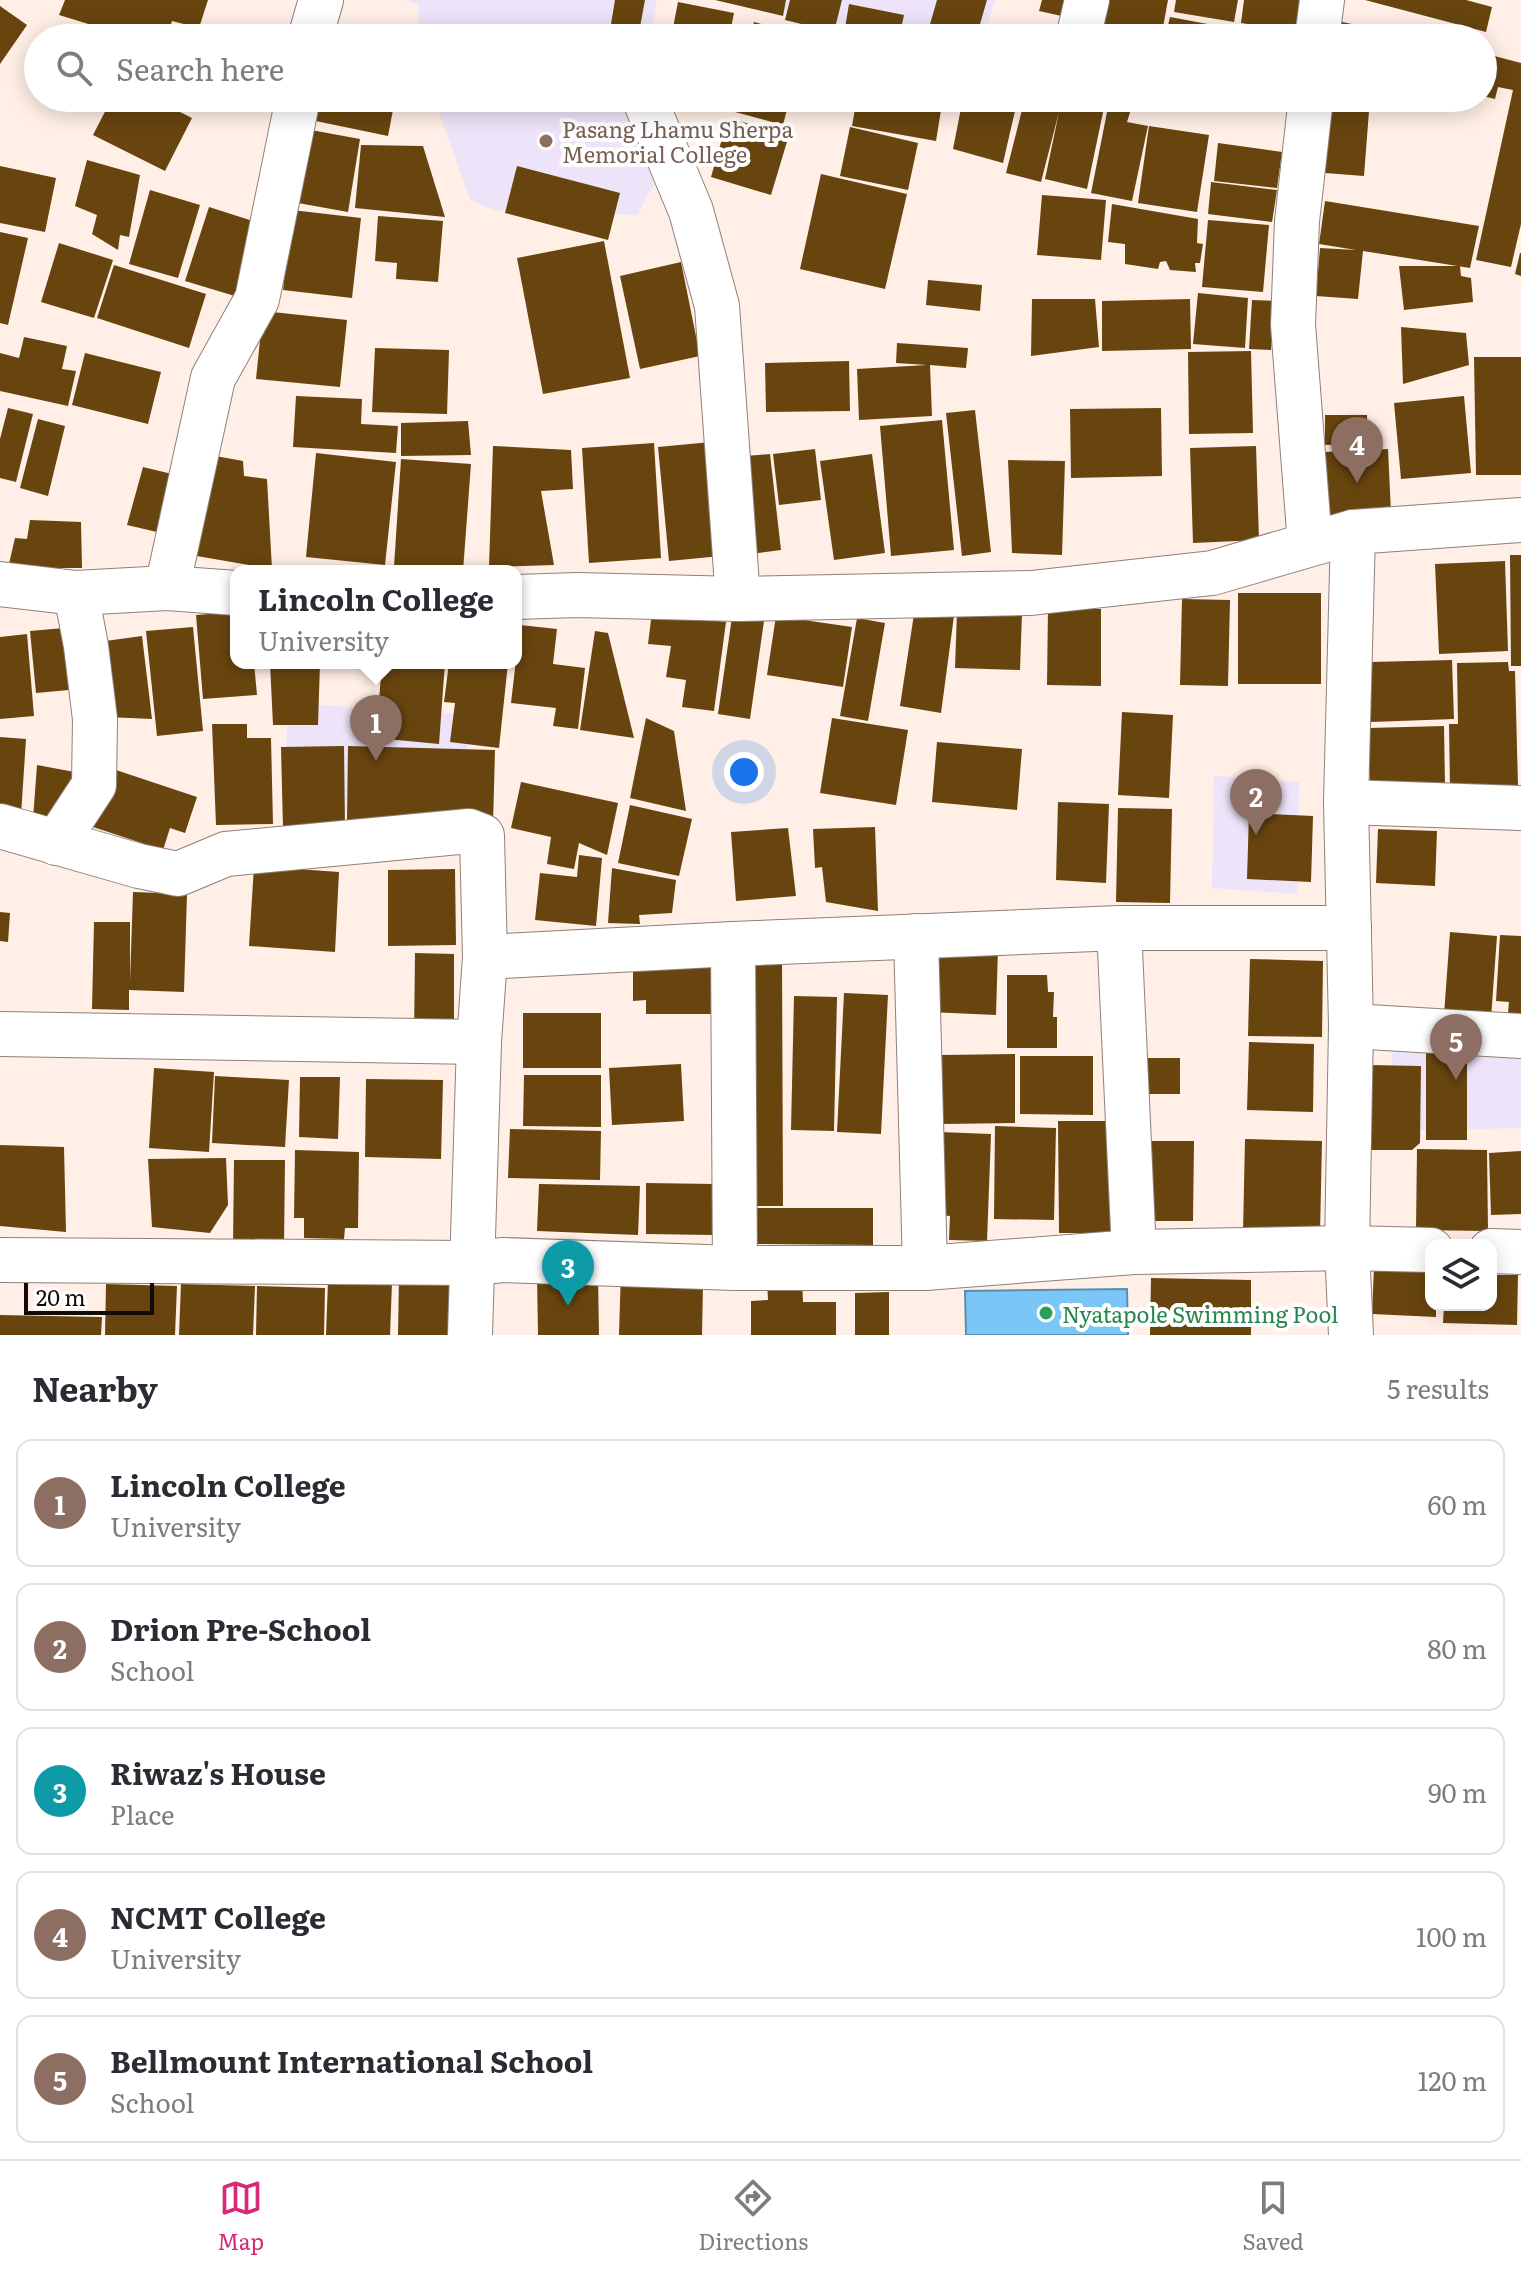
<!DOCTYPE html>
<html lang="en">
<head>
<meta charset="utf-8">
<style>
  body { margin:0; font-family:Literata,serif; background:#f7f7f7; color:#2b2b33 }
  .controls { position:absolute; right:24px; bottom:24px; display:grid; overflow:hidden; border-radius:16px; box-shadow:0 4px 20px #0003 }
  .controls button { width:72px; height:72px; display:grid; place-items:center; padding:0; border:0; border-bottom:2px solid #e1e1e2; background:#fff; color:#2b2b33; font:40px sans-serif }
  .scale { position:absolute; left:24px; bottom:20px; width:130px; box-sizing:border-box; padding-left:8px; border:4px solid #110c09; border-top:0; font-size:22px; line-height:28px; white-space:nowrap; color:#110c09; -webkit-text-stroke:6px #fff; paint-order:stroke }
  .you { position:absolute; left:744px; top:772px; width:28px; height:28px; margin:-20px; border:6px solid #fff; border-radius:50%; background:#1a73e8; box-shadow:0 0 0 12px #1a73e833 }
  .badge { display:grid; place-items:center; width:52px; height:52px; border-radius:50%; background:#db2777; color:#fff; font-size:26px; font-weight:700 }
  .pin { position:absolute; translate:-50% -66px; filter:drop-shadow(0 2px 4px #0008) }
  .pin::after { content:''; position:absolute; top:42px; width:28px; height:24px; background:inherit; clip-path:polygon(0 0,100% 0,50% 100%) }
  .popup { position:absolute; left:230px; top:565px; width:292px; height:104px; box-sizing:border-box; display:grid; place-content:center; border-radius:16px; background:#fff; filter:drop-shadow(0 2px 6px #0005); font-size:26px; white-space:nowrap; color:#7c7c81 }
  .popup b { font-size:30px; color:#2b2b33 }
  .popup::after { content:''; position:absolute; left:50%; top:100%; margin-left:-16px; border:16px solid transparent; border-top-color:#fff }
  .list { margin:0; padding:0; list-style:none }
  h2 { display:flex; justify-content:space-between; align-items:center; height:104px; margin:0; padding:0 32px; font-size:34px }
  h2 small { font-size:26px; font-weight:400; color:#7c7c81 }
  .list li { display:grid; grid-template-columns:52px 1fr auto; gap:24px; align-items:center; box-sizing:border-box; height:128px; margin:0 16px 16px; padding:0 16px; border:2px solid #e1e1e2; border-radius:16px }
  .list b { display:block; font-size:30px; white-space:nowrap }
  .list p { margin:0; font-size:26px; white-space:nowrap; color:#7c7c81 }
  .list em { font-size:26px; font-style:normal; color:#7c7c81 }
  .icon { flex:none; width:44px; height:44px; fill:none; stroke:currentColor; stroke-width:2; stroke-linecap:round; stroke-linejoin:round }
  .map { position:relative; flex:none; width:1521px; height:1335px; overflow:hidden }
  .search { position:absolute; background:#fff; box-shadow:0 4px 20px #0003; left:24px; right:24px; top:24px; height:88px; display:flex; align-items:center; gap:20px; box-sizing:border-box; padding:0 28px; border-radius:44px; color:#7c7c81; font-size:30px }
  .sheet { height:824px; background:#fff }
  nav { display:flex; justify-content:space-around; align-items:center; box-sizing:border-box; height:112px; border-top:2px solid #e1e1e2; background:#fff; font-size:22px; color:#7c7c81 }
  nav a { display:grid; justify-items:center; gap:4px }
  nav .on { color:#db2777 }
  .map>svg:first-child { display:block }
  .education { fill:#ede4f9 }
  .water { fill:#79c6f7; stroke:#5a8eb0; stroke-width:2 }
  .building { fill:#68450f }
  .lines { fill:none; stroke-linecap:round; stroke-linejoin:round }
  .minor-casing { stroke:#8e8078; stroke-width:46 }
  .tertiary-casing { stroke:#8e8078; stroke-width:46 }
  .minor { stroke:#fff; stroke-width:44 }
  .tertiary { stroke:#fff; stroke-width:44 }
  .education-dot { fill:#8d6e63; stroke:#fff; stroke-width:3 }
  .leisure-dot { fill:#2e9e5b; stroke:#fff; stroke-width:3 }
  .labels { text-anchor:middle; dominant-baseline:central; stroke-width:8; stroke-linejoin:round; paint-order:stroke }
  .education-label { font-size:22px; fill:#785e54; stroke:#fff; text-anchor:start }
  .leisure-label { font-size:22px; fill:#27864d; stroke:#fff; text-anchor:start }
</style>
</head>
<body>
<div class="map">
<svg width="1521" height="1335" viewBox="0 0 1521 1335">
  <rect width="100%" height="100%" fill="#ffefe6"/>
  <g class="education">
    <polygon points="406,0 620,0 613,31 616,38 419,38 418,4"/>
    <polygon points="624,0 657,0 651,38 617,36"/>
    <polygon points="719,0 995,0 983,38 921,38"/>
    <polygon points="434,98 633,98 654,184 637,215 493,210 470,200"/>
    <polygon points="288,703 470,715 463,823 283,806"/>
    <polygon points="1214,776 1299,782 1297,894 1212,888"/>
    <polygon points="1392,1032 1521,1033 1521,1128 1391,1131"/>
  </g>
  <polygon class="water" points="1127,1289 1128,1335 966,1335 965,1291"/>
  <g class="building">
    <polygon points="65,0 208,0 199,28 172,21 167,38 134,38 59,15"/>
    <polygon points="615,0 645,0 638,38 609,36"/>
    <polygon points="715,0 786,0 783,16"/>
    <polygon points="790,0 842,0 834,32 785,20"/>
    <polygon points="937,0 987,0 976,38 926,38"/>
    <polygon points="1042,0 1079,0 1075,19 1039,11"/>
    <polygon points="1091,0 1168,0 1161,38 1084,38"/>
    <polygon points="1176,0 1238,0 1234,22 1174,12"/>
    <polygon points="1244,0 1311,0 1307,33 1241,23"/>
    <polygon points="1365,0 1466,0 1492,7 1486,32"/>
    <polygon points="678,2 734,13 729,38 671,38"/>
    <polygon points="849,4 904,15 899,38 865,38 844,34"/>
    <polygon points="0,6 27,25 0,64"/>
    <polygon points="1170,17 1229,28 1227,38 1165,38"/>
    <polygon points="1337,21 1417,37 1417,38 1336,38"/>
    <polygon points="754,22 791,32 790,38 750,38"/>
    <polygon points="1035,30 1067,33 1066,38 1034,38"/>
    <polygon points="1483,53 1521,63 1521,224 1511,267 1476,260 1513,90 1498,87 1495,99 1483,96"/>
    <polygon points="112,98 152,98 192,118 165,171 93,135"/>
    <polygon points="311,98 387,98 393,110 388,136 306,119"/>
    <polygon points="572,98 599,98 597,106"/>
    <polygon points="723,98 790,98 783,125 720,108"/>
    <polygon points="857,98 943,98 936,141 852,126"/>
    <polygon points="963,98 1018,98 1003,163 953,149"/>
    <polygon points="1025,98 1106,98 1087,189 1045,179 1059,112 1041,182 1006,173"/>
    <polygon points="1331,98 1370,98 1364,176 1325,173"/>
    <polygon points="1109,102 1132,106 1127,122 1148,126 1132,201 1091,193"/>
    <polygon points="728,118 789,135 771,195 711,177"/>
    <polygon points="1149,126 1209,135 1197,212 1138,203"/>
    <polygon points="850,127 918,143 908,190 840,176"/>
    <polygon points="311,130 360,139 348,212 298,203"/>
    <polygon points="1218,143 1282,152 1277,188 1214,181"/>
    <polygon points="361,145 423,146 445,217 355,208"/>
    <polygon points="87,160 140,175 129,237 120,235 118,250 92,234 97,215 75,206"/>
    <polygon points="0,166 56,178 45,232 0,223"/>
    <polygon points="517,166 620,193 608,240 505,213"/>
    <polygon points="821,174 907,194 885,289 800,269"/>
    <polygon points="1211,182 1277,190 1272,222 1208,214"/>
    <polygon points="150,190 200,205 178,278 129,264"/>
    <polygon points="1042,195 1106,200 1101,260 1037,255"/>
    <polygon points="1325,201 1479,226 1470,268 1363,251 1358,299 1316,296 1320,248 1356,250 1319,244"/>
    <polygon points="1112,204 1198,219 1197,243 1203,244 1200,263 1195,263 1196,272 1170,270 1166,261 1160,262 1158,269 1125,264 1125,244 1108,242"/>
    <polygon points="209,207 262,224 238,297 185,281"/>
    <polygon points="292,210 361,218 352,298 283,290"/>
    <polygon points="378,216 443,221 438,282 396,279 397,263 375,261"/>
    <polygon points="1208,220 1269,225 1263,292 1202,287"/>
    <polygon points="0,232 28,238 8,325 0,323"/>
    <polygon points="604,241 630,378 543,394 517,258"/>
    <polygon points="59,243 113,260 94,318 41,302"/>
    <polygon points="1520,253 1521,253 1521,276 1515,274"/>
    <polygon points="681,262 700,356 640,369 620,276"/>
    <polygon points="114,265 206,294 189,348 97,318"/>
    <polygon points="1399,266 1460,266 1461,276 1471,278 1473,302 1404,310"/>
    <polygon points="928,280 982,285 980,311 926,305"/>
    <polygon points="1198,293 1248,298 1245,348 1193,344"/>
    <polygon points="1032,299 1095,299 1099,347 1031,356"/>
    <polygon points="1190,299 1191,349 1102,351 1102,301"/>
    <polygon points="1252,300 1275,301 1271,350 1249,349"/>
    <polygon points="263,311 347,320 340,387 256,379"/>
    <polygon points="1401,327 1466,333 1469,365 1403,384"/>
    <polygon points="24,337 67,346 62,369 76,371 68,406 0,391 0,353 19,358"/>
    <polygon points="897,343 968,348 966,368 930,365 932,416 859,420 857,369 927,365 896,363"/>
    <polygon points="375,348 449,350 447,414 372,412"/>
    <polygon points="1251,351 1253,433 1189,434 1188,352"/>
    <polygon points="85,353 161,372 148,424 72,405"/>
    <polygon points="1474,357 1521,357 1521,475 1476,475"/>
    <polygon points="849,361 850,411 766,412 765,363"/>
    <polygon points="296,396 362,399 361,424 398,426 396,453 293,447"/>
    <polygon points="1464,396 1471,473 1401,479 1394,403"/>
    <polygon points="8,408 33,414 16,482 0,478 0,439"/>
    <polygon points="1161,408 1162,476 1071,478 1070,409"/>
    <polygon points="975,410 991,552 962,556 946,413"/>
    <polygon points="1325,415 1367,415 1367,444 1325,445"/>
    <polygon points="38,419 65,426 48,496 20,488"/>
    <polygon points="942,420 954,550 891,556 880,426"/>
    <polygon points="468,421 471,455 401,456 401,423"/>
    <polygon points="711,442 721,556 669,561 658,447"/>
    <polygon points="654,443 661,558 589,563 582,448"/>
    <polygon points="493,446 571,450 573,489 541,491 554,565 489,567"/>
    <polygon points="1256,446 1259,540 1193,543 1190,448"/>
    <polygon points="815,449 821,500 779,505 773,454"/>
    <polygon points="1388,449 1391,513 1326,516 1323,452"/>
    <polygon points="316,453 396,462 385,565 306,557"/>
    <polygon points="770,454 781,550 743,555 733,457"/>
    <polygon points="872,454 885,553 834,560 820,461"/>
    <polygon points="210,455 243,461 244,476 267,479 272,569 191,555"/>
    <polygon points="401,459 471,464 463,571 394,567"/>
    <polygon points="1008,460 1065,461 1062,555 1012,553"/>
    <polygon points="143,467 172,474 157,532 127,525"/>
    <polygon points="30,520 81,522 82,568 8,568 15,538 27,539"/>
    <polygon points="1510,555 1521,555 1521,666 1511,666"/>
    <polygon points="1505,561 1508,651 1439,654 1435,564"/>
    <rect x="1238" y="593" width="83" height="91"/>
    <polygon points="1182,599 1230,600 1228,686 1180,685"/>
    <polygon points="1048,608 1101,609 1101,686 1047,685"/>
    <polygon points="236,612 236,663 254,663 257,695 203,699 196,615"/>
    <polygon points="652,612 726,622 714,711 682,707 686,680 666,677 671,646 648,644"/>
    <polygon points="957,612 1022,614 1020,670 955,668"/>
    <polygon points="914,614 954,616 941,713 900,706"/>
    <polygon points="776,616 852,627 843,687 767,675"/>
    <polygon points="732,617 764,621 750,719 718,714"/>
    <polygon points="857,618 885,623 868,721 840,716"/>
    <polygon points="520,625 557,629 553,664 585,668 578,729 553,726 556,708 511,703"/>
    <polygon points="193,627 203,731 157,736 146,631"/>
    <polygon points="64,628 69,690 36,693 30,631"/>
    <polygon points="595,631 608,633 634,738 580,730"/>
    <polygon points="27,634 34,716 0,719 0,637"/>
    <polygon points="142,636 152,719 107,717 98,642"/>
    <polygon points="1452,660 1454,719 1371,722 1370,662"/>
    <polygon points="1508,662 1509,671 1515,671 1518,786 1450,788 1449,724 1458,724 1457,663"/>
    <polygon points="270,663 320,663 318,725 273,725"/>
    <polygon points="382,663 445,663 439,744 376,738"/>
    <polygon points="449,663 508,663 499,748 450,742 455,703 444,702"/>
    <polygon points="1122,712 1173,715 1169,798 1118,795"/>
    <polygon points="646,718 674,731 686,811 630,798"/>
    <polygon points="832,718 908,730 896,805 820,793"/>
    <polygon points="212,724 247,724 247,738 271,738 273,824 216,825"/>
    <polygon points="1444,726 1445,785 1370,787 1368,728"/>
    <polygon points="0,737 26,739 21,815 0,814"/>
    <polygon points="937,742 1022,749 1017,810 932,802"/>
    <polygon points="344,746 345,827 283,828 281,747"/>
    <polygon points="348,746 495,750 493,825 347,821"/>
    <polygon points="37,765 80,773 53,825 33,819"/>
    <polygon points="113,769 197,797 185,833 170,828 163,850 93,827"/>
    <polygon points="521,782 618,803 607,855 579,843 574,869 547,864 551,837 511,828"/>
    <polygon points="1058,802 1109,804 1106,883 1056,880"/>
    <polygon points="630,805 692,819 679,876 618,863"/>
    <polygon points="1118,808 1172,809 1170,903 1116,902"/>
    <polygon points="1249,813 1313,816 1311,882 1247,879"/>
    <polygon points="875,827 878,911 826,902 822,867 815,868 813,829"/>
    <polygon points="788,828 796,896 736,901 731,832"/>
    <polygon points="1378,829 1437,831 1435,886 1376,883"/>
    <polygon points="579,855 602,858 596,926 535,920 540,873 577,877"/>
    <polygon points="254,866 339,872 335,952 249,946"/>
    <polygon points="612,868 676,880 672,913 639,915 640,924 608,923"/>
    <polygon points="455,869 456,945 388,946 388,870"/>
    <polygon points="133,892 187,894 184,992 129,990 129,1010 92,1009 94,922 130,922 130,981"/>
    <polygon points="0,912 10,913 8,942 0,941"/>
    <polygon points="1450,932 1497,936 1491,1018 1444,1015"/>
    <polygon points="1500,935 1521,936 1521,1023 1507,1023 1509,1002 1496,1001"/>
    <polygon points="931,946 998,948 996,1015 929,1012"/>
    <polygon points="415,953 454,954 454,1038 414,1038"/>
    <polygon points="782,956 783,1206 752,1206 751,957"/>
    <polygon points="722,957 723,1014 646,1014 646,1000 633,1001 633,958"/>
    <polygon points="1250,959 1323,961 1322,1037 1248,1036"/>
    <polygon points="1007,975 1047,975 1048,992 1054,992 1053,1017 1057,1017 1057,1048 1007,1048"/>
    <polygon points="844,993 888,995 881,1134 837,1132"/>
    <polygon points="794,996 837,997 834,1131 791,1130"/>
    <rect x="523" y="1013" width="78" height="55"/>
    <polygon points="1249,1042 1314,1044 1313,1112 1247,1110"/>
    <rect x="1426" y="1053" width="41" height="87"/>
    <polygon points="1015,1054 1015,1123 943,1124 942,1055"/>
    <polygon points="1020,1056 1093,1056 1093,1115 1020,1114"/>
    <rect x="1147" y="1058" width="33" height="36"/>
    <polygon points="681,1064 684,1121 612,1125 609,1068"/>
    <polygon points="1370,1065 1421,1066 1420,1143 1412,1150 1369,1150"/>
    <polygon points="154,1068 214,1072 209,1152 149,1148"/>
    <polygon points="524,1075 601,1075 601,1127 523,1126"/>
    <polygon points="215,1076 289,1080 285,1147 212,1143"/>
    <polygon points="300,1077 340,1077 338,1139 299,1137"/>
    <polygon points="366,1079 443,1080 441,1159 365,1157"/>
    <polygon points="1058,1121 1113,1121 1114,1233 1059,1233"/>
    <polygon points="995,1126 1056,1128 1054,1220 994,1219"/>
    <polygon points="510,1129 601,1131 600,1180 508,1178"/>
    <polygon points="939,1132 991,1134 987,1241 949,1240 950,1216 936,1215"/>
    <polygon points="1245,1139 1322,1141 1320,1233 1243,1232"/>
    <polygon points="1149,1141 1194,1141 1193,1221 1148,1221"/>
    <polygon points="0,1145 64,1147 66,1232 0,1226"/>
    <polygon points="1417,1149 1487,1150 1488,1231 1416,1230"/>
    <polygon points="295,1150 359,1152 358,1228 345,1228 344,1239 304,1238 304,1218 294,1218"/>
    <polygon points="1521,1151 1521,1214 1491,1215 1489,1153"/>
    <polygon points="226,1158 228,1205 210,1233 152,1227 148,1159"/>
    <polygon points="234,1160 285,1160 284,1246 233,1245"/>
    <polygon points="646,1183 714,1184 713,1235 646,1234"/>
    <polygon points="539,1184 640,1186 638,1235 537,1231"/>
    <polygon points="755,1208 873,1208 873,1245 755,1244"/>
    <polygon points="1374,1267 1431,1269 1431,1305 1436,1305 1436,1317 1372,1314"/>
    <polygon points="621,1270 703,1285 702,1335 619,1335"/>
    <polygon points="598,1275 599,1335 538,1335 537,1276"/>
    <polygon points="1491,1275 1518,1275 1517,1325 1443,1323 1444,1305 1491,1305"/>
    <polygon points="399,1276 454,1277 452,1335 398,1335"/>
    <polygon points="1151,1278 1251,1280 1251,1335 1150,1335"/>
    <polygon points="802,1279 803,1302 836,1302 836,1335 751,1335 751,1301 768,1300 767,1280"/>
    <polygon points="328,1281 392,1283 390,1335 326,1335"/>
    <polygon points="106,1284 177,1286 175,1335 105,1335"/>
    <polygon points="181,1284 255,1286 253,1335 179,1335"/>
    <polygon points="257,1286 325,1288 324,1335 256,1335"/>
    <polygon points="889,1292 889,1335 855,1335 855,1293"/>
    <polygon points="0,1315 102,1317 101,1335 0,1335"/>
  </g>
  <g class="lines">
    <g class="minor-casing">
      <g id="minor">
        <polyline points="310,38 321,0"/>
        <polyline points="1078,38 1087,0"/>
        <polyline points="1317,38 1322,0"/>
        <polyline points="644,98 691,211 717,306 738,599"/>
        <polyline points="1310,544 1293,325 1297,221 1311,98"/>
        <polyline points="167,588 213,378 257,299 298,98"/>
        <polyline points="1346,802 1521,808"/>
        <polyline points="0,826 139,866 178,874 226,854 469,831 482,836 485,957 479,1042 470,1335"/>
        <polyline points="56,843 94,785 95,719 86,646 76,593"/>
        <polyline points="1119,928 1134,1252"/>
        <polyline points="916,936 925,1268"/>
        <polyline points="733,944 735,1268"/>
        <polyline points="485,957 733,944 1119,928 1349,928"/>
        <polyline points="1351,1026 1521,1036"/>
        <polyline points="0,1034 479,1042"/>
        <polyline points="1491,1251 1521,1252"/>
        <polyline points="0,1260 471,1263 504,1260 735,1268 925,1268 1134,1252 1347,1248 1431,1250"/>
        <polyline points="1351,1335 1347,1248 1351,1026 1346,802 1353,532"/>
      </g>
    </g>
    <g class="tertiary-casing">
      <g id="tertiary">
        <polyline points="0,584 76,593 167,588 236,593"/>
        <polyline points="516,597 577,595 738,599 1031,593 1212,573 1353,532 1521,520"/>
      </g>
    </g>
    <use href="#minor" class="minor"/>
    <use href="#tertiary" class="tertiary"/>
  </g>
  <circle class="education-dot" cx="546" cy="141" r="8"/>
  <circle class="leisure-dot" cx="1046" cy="1313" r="8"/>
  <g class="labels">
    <g class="education-label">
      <text x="562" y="128">Pasang Lhamu Sherpa<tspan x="562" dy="25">Memorial College</tspan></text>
    </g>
    <g class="leisure-label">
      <text x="1062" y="1313">Nyatapole Swimming Pool</text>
    </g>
  </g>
</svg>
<div class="controls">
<button><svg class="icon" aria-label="layers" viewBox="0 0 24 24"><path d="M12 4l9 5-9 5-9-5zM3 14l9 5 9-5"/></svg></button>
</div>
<div class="scale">20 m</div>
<div class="you"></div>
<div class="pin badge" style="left:376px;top:761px;background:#8d6e63">1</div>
<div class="popup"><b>Lincoln College</b>University</div>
<div class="pin badge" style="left:1256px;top:835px;background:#8d6e63">2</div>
<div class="pin badge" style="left:568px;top:1306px;background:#0f9aa8">3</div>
<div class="pin badge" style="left:1357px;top:483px;background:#8d6e63">4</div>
<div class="pin badge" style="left:1456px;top:1080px;background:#8d6e63">5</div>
<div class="search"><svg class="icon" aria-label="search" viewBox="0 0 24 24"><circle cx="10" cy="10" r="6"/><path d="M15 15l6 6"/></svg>Search here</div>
</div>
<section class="sheet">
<h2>Nearby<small>5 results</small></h2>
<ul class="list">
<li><span class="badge" style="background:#8d6e63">1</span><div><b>Lincoln College</b><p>University</p></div><em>60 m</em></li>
<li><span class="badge" style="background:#8d6e63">2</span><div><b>Drion Pre-School</b><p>School</p></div><em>80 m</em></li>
<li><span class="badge" style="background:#0f9aa8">3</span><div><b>Riwaz's House</b><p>Place</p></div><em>90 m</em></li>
<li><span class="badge" style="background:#8d6e63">4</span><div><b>NCMT College</b><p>University</p></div><em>100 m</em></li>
<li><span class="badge" style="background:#8d6e63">5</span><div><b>Bellmount International School</b><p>School</p></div><em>120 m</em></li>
</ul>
</section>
<nav>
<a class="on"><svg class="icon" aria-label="map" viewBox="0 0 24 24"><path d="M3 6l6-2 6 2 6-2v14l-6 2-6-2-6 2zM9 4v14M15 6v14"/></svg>Map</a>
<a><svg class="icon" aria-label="directions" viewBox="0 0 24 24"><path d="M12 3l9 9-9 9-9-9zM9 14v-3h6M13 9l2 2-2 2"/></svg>Directions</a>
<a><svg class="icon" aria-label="saved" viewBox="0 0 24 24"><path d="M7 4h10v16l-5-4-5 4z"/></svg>Saved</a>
</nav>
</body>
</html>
